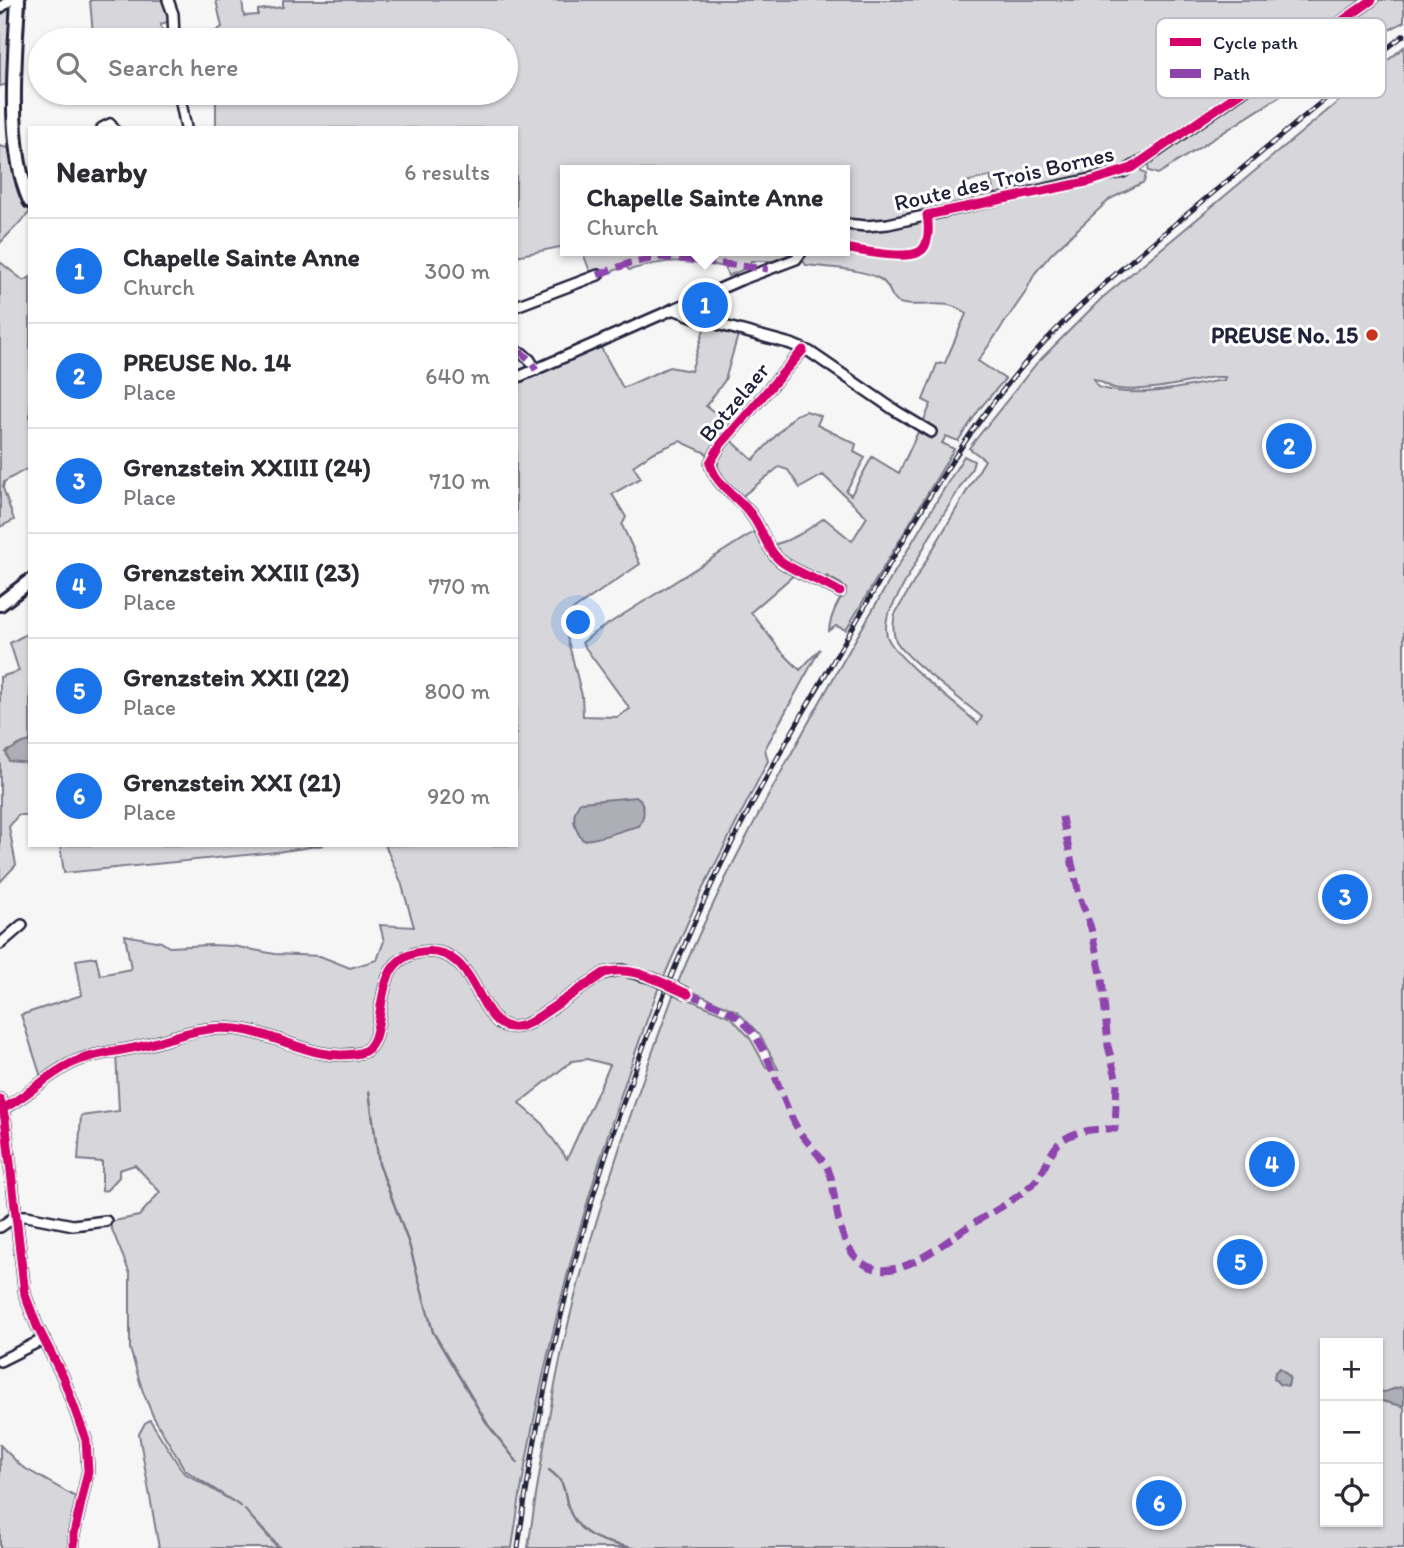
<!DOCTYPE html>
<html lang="en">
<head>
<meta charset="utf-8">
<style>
  body { margin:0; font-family:Itim,sans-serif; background:#f2f2f3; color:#2b2b33 }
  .controls { position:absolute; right:21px; bottom:21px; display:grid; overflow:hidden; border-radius:0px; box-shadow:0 2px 5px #0004 }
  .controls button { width:63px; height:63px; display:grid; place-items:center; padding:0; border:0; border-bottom:2px solid #e1e1e2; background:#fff; color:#2b2b33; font:35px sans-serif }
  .you { position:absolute; left:579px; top:623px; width:24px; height:24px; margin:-18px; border:5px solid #fff; border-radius:50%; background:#1a73e8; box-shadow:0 0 0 10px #1a73e833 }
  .badge { display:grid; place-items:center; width:46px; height:46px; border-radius:50%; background:#1a73e8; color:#fff; font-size:23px; font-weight:700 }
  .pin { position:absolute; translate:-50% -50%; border:4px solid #fff; box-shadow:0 2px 7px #0006 }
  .popup { position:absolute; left:560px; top:165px; width:290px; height:91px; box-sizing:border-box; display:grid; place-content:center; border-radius:0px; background:#fff; filter:drop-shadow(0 2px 5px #0005); font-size:23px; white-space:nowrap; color:#7c7c81 }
  .popup b { font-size:26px; color:#2b2b33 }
  .popup::after { content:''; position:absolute; left:50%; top:100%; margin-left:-14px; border:14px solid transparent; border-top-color:#fff }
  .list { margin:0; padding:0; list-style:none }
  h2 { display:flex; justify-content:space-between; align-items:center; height:91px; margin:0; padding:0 28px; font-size:30px }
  h2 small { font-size:23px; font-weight:400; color:#7c7c81 }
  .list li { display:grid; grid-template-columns:46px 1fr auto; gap:21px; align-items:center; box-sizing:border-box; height:105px; padding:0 28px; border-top:2px solid #e1e1e2 }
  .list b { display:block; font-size:26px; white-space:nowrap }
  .list p { margin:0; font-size:23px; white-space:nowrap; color:#7c7c81 }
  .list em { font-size:23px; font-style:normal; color:#7c7c81 }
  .icon { flex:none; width:38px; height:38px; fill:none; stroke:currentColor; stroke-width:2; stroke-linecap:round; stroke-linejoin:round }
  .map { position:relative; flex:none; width:1404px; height:1548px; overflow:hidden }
  .search { position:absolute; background:#fff; box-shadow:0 2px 5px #0004; left:28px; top:28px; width:490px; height:77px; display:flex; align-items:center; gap:18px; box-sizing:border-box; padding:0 24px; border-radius:38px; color:#7c7c81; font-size:26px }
  .panel { position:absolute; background:#fff; box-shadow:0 2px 5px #0004; left:28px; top:126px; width:490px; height:721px; border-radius:0px }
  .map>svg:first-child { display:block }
  .green { fill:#d7d7db; stroke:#7c7c8b; stroke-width:2; fill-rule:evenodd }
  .water { fill:#aeaeb7; stroke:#767685; stroke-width:2 }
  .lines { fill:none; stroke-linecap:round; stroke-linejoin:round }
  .stream { stroke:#767685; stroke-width:2.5 }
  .street-casing { stroke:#22223b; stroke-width:14 }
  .secondary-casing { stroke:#22223b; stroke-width:18 }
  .street { stroke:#fff; stroke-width:9 }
  .secondary { stroke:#fff; stroke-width:12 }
  .rail-casing { stroke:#22223b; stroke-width:5 }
  .rail { stroke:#fff; stroke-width:2.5; stroke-dasharray:8; stroke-linecap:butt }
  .street-bridge-casing { stroke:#22223b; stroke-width:14; stroke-linecap:butt }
  .street-bridge { stroke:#fff; stroke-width:9 }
  .quiet { stroke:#8e44ad; stroke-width:7; stroke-dasharray:14 7; stroke-linecap:butt }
  .cycleway-casing { stroke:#fff; stroke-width:13 }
  .cycleway { stroke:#d6006c; stroke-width:9 }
  .poi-dot { fill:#c8321e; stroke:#fff; stroke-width:2.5 }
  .labels { text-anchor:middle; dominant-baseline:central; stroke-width:6; stroke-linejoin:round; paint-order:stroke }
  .street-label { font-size:23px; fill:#22223b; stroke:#fff }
  .poi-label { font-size:23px; font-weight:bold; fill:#22223b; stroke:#fff; text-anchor:end }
  .key { fill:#fff; stroke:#bdbdc4; stroke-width:2 }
  .key-label { font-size:19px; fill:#22223b }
</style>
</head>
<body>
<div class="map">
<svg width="1404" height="1548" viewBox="0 0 1404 1548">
  <rect width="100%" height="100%" fill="#f6f6f7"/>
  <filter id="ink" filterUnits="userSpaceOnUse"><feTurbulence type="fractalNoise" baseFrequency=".0143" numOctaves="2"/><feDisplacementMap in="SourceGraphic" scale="14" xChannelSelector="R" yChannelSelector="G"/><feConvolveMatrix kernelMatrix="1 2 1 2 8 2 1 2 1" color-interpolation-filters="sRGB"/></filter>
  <g filter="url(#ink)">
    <g class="green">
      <polygon points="90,0 164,0 170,21 161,24 163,40 91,40 90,35 93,34"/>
      <path d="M216,0H242L244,16L258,15V10L283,7V0H1404V22L1359,46L1158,174L1149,171L1147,162L1130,164L1114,172L995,197L990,176L962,183L966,204C926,212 886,225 845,219V170H565V246L516,256V128H216V93H506V40H215L213,33L222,27Z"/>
      <polygon points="10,4 9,84 0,86 0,12"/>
      <path d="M1404,47V1548H528C542,1455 556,1362 582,1271C608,1177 640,1085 674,993L731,1017L750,1038L766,1067L778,1069L760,1035L737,1011L677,985C718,886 769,793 821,700C868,617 915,536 964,456L974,461L972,468L929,538L888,614C886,622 885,629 887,636C894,658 958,705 978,724L982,717C961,699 908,661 896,641C892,632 893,623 895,614L985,460L969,448L1036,364L1102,298ZM1214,377H1225L1224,380C1183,386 1139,400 1098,387L1094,379C1101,381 1107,386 1114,388C1140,394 1188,382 1214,377ZM1325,1343H1378V1522H1325Z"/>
      <polygon points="0,146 11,149 19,190 30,212 0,243"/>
      <path d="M1138,168L1146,174L1144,182L1110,199L1052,253L1035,273L1025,293L978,361L1005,379L981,407L958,441L946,436L942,443L954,449L846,630L836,626L829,631C830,616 838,602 846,589L841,584L827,576L821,586L795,574L751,612L780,650L800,670L820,649L765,749L768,761L701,892L663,979L612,969L543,1011L514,1026L499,1021L487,1000L456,959L447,952L442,950H418L385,975L380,988L374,1028L366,1047L354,1052L303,1048L236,1027L154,1041L73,1060L41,1077L21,1015L82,995L76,960L96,957L100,975L131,969L125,935L161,942L169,947L211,945L233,946L275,954L320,956L350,968L377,960L384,941L380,925L414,927L401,882L385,845H516V382L600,346L623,388L669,367L691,371L705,326L738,335L725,380L706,406L732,425L710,455L680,441L652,453L633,466L641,478L612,494L626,517L622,525L640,564L564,616L565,629L582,696L583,716L617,717L630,709L582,643L594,633L757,530L767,546C790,542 805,532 824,518L852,541L867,517L823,475L800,488L788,470L779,467L740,498C719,474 707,469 731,440L753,460L795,415L806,411L821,416L817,425L856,444L854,452L865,458L846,491L851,495L872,457L899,473L918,432L931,439L936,430L923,422L931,404L923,400L937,364L945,363L966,314C947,297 927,308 904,304C888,302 893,286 880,279C859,268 830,268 806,265L802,259L806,251H845V226L952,213L1093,184L1127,174Z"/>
      <path d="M582,251H796L774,261H751L747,268L728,276L725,267C684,260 670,258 629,270L626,266L593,279Z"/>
      <polygon points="0,262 24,281 30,277 30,467 4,482 3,488 14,520 0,527"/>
      <polygon points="30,632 30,815 18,815 9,827 16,865 0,882 0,677 19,671 10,643"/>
      <polygon points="60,845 324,845 277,852 64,873"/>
      <path d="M433,953C442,958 455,962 460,970C473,986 485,1021 503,1030C527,1043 581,985 604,976C622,968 643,979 660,984C591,1170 540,1352 512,1548H280L244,1509L278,1548H159L139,1434L145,1423L150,1420L183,1472L242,1507L185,1470L153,1416L143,1392L130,1349V1274L109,1222L139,1216L160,1192L135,1165L119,1170V1177L107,1190L102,1191V1162L78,1160L81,1116L119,1111L116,1054L180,1035L236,1031L302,1053L321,1056L370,1051C377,1026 382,980 402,963C410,955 422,955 433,953ZM587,1059L610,1065L567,1159L540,1121L519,1103L572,1061Z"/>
      <polygon points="0,1445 21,1466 79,1499 68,1544 70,1548 0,1548"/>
    </g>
    <g class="water">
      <path d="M30,741V763L9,761L6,752C15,748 19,743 30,741Z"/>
      <path d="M636,797L640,799C645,809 645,816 639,826C620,830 603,839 583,840C573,828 571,815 580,802Z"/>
      <polygon points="1280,1368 1290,1377 1288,1386 1279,1384 1274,1378 1275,1372"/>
      <polygon points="1400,1387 1404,1390 1404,1403 1402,1406 1378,1400 1378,1391 1384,1392"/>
    </g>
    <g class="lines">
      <g class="stream">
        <polyline points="692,308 719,316"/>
        <polyline points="369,1091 379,1164 409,1244 433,1332 488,1425 518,1463"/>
        <path d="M549,1470C565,1482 563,1486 567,1503C576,1537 603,1542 633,1548"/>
      </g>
      <g class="street-casing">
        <g id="street">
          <polyline points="168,0 173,14 174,40"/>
          <polyline points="0,8 10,0"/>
          <polyline points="179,93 186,128"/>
          <polyline points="102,128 110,124 113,128"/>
          <polyline points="845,224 866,226 888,224 1123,172 1149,157 1372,0"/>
          <polyline points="516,306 598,275"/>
          <polyline points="673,309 702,320 791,344 810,352 896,411 931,432"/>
          <path d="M803,350L721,444L710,463C716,487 740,497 753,517C763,531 768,552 782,562C799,574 822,581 840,592"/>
          <polyline points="516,353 522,353 530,360 536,370"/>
          <polyline points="516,378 740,280 796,259 802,251"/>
          <polyline points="0,944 22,925"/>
          <polyline points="0,1099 5,1119 25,1295 37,1326 63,1377 86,1440 88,1471 74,1534 74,1548"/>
          <path d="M4,1108C27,1096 46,1076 70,1064C92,1053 118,1052 142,1046C176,1038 198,1025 236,1029C278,1033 315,1063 360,1053C393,1045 365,964 416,953C488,937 472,1053 531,1022L604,973L622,970L652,978"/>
          <polyline points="16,1216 27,1216 73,1225 106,1221"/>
          <polyline points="0,1227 16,1216"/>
          <polyline points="0,1361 44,1339"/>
        </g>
      </g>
      <g class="secondary-casing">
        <g id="secondary">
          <path d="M18,0C15,59 6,147 30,201"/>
          <polyline points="0,604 30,581"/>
        </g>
      </g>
      <use href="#street" class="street"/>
      <use href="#secondary" class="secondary"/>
      <g class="rail-casing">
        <path id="rail" d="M518,1548C548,1323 611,1103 706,897C747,806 799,720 849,634C904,539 955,444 1027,361C1083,297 1150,245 1215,191C1278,139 1340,85 1404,35"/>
      </g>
      <use href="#rail" class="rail"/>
      <g class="street-bridge-casing">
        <polyline id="street-bridge" points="652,978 688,994"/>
      </g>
      <use href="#street-bridge" class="street-bridge"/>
      <g class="quiet">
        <polyline points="598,275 630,263 661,257 768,269"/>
        <polyline points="516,353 522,353 530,360 536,370"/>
        <path d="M688,994C703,1000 722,1006 736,1016C771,1042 777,1095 799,1131C808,1145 824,1158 830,1174C832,1178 832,1185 833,1189C837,1210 838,1231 850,1250C882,1298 938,1246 969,1226C990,1213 1013,1202 1031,1185C1047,1172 1048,1149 1064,1139C1080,1129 1097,1129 1115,1129L1117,1081L1108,1046L1102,978L1091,928L1079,895L1061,813"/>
      </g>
      <g class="cycleway-casing">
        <g id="cycleway">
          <path d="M845,248C862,251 905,260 919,252C930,247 929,225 927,215L1091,181L1132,168L1372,0"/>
          <path d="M803,350L721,444L710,463C716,487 740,497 753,517C763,531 768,552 782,562C799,574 822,581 840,592"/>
          <polyline points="0,1099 5,1119 25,1295 37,1326 63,1377 86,1440 88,1471 74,1534 74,1548"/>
          <path d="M4,1108C27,1096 46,1076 70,1064C92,1053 118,1052 142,1046C176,1038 198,1025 236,1029C278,1033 315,1063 360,1053C393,1045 365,964 416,953C488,937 472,1053 531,1022L604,973C632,964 662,983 688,994"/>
        </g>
      </g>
      <use href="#cycleway" class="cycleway"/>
    </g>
  </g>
  <circle class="poi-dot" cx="1372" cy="335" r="7"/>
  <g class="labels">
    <g class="street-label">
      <text transform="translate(1004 178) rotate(-13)">Route des Trois Bornes</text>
      <text transform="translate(734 402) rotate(-50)">Botzelaer</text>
    </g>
    <g class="poi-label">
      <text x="1358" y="335">PREUSE No. 15</text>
    </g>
  </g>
  <rect x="1156" y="18" width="230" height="80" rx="10" class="key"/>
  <rect x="1170" y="38" width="31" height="8" fill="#d6006c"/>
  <rect x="1170" y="69" width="31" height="9" fill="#8e44ad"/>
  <g class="key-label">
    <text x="1213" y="49">Cycle path</text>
    <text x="1213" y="80">Path</text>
  </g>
</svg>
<div class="controls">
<button>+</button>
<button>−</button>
<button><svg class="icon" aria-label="locate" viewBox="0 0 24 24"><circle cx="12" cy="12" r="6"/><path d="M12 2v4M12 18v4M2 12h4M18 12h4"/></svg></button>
</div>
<div class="you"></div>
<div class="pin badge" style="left:705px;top:305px">1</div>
<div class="popup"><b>Chapelle Sainte Anne</b>Church</div>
<div class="pin badge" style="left:1289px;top:446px">2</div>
<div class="pin badge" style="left:1345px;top:897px">3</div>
<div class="pin badge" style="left:1272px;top:1164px">4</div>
<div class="pin badge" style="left:1240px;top:1262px">5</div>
<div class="pin badge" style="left:1159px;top:1503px">6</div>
<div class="search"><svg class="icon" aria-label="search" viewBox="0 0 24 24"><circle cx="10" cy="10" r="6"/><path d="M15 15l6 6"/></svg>Search here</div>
<section class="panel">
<h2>Nearby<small>6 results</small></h2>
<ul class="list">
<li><span class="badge">1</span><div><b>Chapelle Sainte Anne</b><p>Church</p></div><em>300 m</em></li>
<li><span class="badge">2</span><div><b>PREUSE No. 14</b><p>Place</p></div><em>640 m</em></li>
<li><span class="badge">3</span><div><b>Grenzstein XXIIII (24)</b><p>Place</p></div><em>710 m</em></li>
<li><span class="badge">4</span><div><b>Grenzstein XXIII (23)</b><p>Place</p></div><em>770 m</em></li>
<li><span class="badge">5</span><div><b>Grenzstein XXII (22)</b><p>Place</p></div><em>800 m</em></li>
<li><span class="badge">6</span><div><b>Grenzstein XXI (21)</b><p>Place</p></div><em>920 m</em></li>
</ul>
</section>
</div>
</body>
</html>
